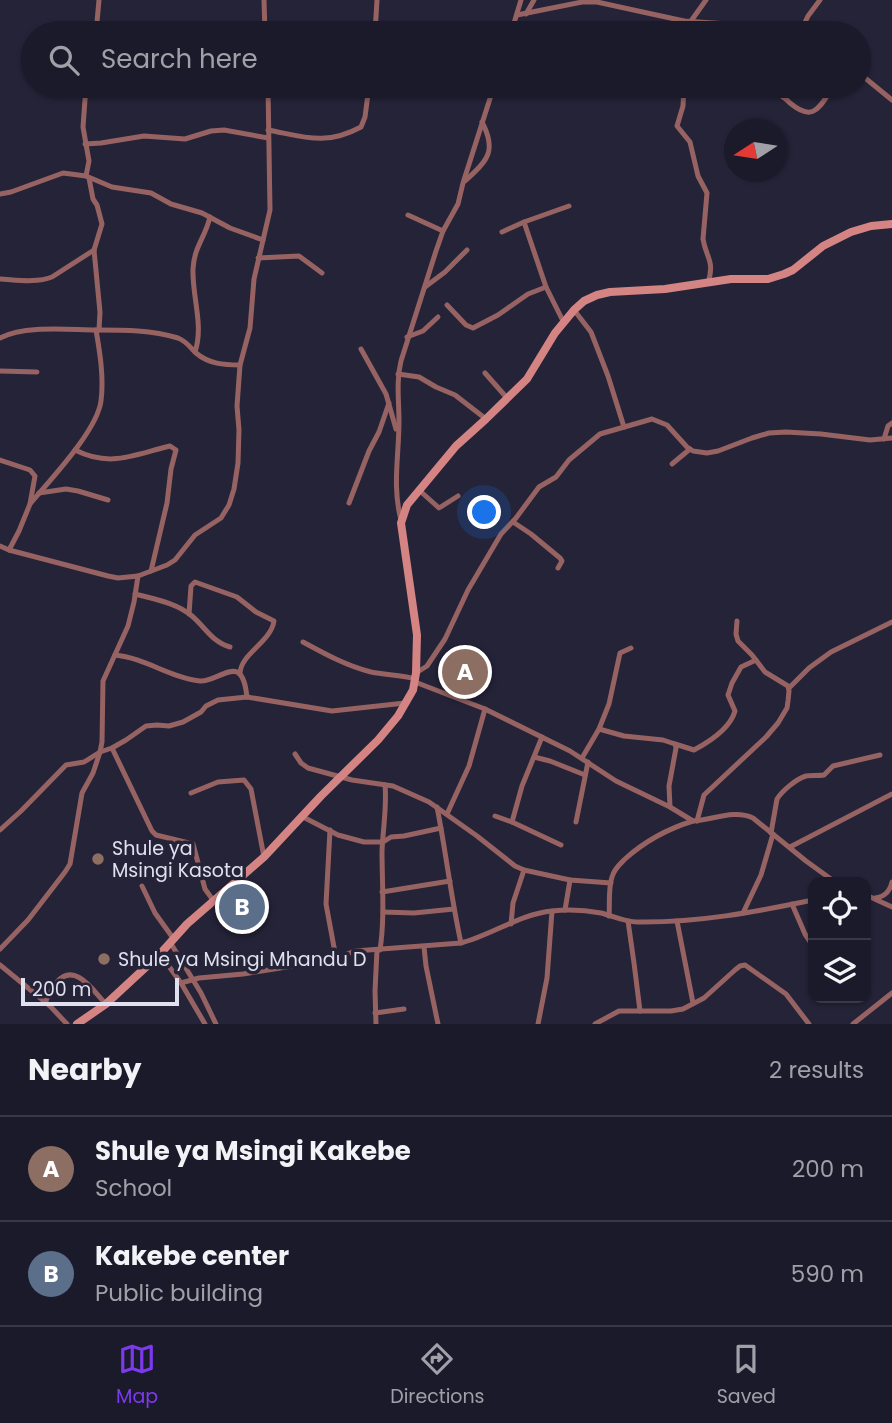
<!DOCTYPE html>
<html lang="en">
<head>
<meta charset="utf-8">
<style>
  body { margin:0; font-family:Poppins,sans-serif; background:#242332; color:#f1f3f6 }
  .controls { position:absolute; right:21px; bottom:21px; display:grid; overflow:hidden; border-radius:14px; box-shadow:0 2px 5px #0004 }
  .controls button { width:63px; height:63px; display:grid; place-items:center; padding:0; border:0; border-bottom:2px solid #393847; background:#1b1a2a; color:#f1f3f6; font:35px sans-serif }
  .compass { position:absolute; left:724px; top:119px; width:63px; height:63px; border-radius:50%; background:#1b1a2a; box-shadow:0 2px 5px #0004; rotate:258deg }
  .scale { position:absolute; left:21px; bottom:18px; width:158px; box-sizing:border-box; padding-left:7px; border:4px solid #e0e0ee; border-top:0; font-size:19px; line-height:24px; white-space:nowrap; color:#e0e0ee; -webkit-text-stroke:5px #242338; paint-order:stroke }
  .you { position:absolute; left:485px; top:513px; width:24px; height:24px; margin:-18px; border:5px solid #fff; border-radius:50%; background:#1a73e8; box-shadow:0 0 0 10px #1a73e833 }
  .badge { display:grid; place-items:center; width:46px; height:46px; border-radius:50%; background:#7c3aed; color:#fff; font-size:23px; font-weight:700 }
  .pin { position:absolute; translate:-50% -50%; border:4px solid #fff; box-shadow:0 2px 7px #0006 }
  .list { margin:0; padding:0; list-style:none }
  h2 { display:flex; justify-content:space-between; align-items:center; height:91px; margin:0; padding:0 28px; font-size:30px }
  h2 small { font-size:23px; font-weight:400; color:#a0a1a8 }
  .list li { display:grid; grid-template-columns:46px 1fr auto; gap:21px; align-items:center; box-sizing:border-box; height:105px; padding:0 28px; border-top:2px solid #393847 }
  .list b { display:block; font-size:26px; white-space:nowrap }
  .list p { margin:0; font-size:23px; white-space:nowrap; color:#a0a1a8 }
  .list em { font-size:23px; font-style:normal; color:#a0a1a8 }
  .icon { flex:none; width:38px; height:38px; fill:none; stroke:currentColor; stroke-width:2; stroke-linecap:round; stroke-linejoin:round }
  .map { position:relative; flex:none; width:892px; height:1024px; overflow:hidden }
  .search { position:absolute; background:#1b1a2a; box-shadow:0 2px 5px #0004; left:21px; right:21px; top:21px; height:77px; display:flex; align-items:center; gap:18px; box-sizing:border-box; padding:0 24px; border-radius:38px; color:#a0a1a8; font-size:26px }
  .sheet { height:301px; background:#1b1a2a }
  nav { display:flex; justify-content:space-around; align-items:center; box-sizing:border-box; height:98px; border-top:2px solid #393847; background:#1b1a2a; font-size:19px; color:#a0a1a8 }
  nav a { display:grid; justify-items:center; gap:4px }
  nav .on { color:#7c3aed }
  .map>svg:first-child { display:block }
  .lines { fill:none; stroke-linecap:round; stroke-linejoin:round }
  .street { stroke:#966362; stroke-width:5 }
  .secondary { stroke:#d58484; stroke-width:8 }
  .education-dot { fill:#8d6e63; stroke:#242338; stroke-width:2.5 }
  .labels { text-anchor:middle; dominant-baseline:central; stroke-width:7; stroke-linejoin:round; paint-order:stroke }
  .poi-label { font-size:19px; fill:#e0e0ee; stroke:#242338; text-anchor:start }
</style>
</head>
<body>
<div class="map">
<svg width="892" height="1024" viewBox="0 0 892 1024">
  <rect width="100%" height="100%" fill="#242338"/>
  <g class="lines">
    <g class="street">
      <polyline points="264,0 265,33"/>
      <polyline points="526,14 534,0"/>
      <polyline points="517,15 582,2 597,2 684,21 728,24 756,33"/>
      <polyline points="684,21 684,33"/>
      <polyline points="691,21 706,0"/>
      <polyline points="96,33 99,0"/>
      <polyline points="375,33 377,0"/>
      <polyline points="511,33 521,0"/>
      <polyline points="800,33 808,16 820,0"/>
      <polyline points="859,73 892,100"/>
      <path d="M684,86L683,106L677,126L690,142L698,176L707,193L703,239C706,258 715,260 708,283"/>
      <path d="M696,86L702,92L707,94C722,93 760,87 772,91C779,93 785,98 790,103C815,124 820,105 834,86"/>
      <path d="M268,130C305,137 326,146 361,127L365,117L369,86"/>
      <polyline points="85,144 101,143 144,136 185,139 211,131 224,130 268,138"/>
      <polyline points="86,176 89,161 83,127 86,86"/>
      <polyline points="89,178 93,199 97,205 102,224 94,250 100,312 99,330"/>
      <path d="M465,181C488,160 497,151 482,122"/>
      <polyline points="0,194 11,192 63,173 86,176 112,187 151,193 171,204 202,213 230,228 263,240"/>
      <polyline points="408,215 443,231"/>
      <polyline points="524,222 546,287 563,321"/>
      <polyline points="502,232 524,222 569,206"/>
      <polyline points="258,258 299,256 322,273"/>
      <path d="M0,279C18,280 36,283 52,277L94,250"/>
      <polyline points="425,287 445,272 467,250"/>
      <polyline points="447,305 466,325 473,328 498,315 528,294 546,287"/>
      <polyline points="574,310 591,332 608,376 624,427"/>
      <polyline points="407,337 423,331 438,317"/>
      <path d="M0,338C26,325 68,330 97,330C125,330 151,330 178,338C186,341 190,347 196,353C209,364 224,365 240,365"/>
      <polyline points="361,349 386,394 396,429"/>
      <path d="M195,352C204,325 192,297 193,269C194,247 205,238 210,217"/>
      <polyline points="0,371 37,372"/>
      <polyline points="485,373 507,398"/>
      <polyline points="398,374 419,377 436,387 455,395 486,419"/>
      <polyline points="884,439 888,426 892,423"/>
      <path d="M75,450C109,467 131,456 166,447L170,446L176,450L171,469L167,503L151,571"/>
      <polyline points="0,460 30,470 35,476 30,504 19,531 9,550"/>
      <polyline points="672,464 690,449"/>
      <polyline points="419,490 439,508 458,496"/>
      <polyline points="39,493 66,489 78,491 108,500"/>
      <polyline points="349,503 369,451 379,432 389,403"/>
      <path d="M30,504C50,480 97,431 101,401C104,378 100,353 96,330"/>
      <path d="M401,520C392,486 399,456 399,421C399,401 396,381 401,361L436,251L443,231L458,204L463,183L494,86"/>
      <polyline points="513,522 531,534 560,558 562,561 558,568"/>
      <polyline points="0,546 9,550 108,576 118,578 138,576 167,565 175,560 195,535 221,518 229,505 234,489 238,463 239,430 237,406 240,365 250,328 254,279 270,210 268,86"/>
      <path d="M135,594C154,599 177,603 192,616C205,627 212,642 230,647"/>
      <path d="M189,614L191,586L195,582L237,597L256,612L274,621C271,642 240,654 240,674"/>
      <path d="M303,642C325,654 347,666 371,672C386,675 401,675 416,679"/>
      <path d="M115,655C145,658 171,678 200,681C212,682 228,668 237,672C245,676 246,690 247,697"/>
      <polyline points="416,673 427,666 445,639 468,590 501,534 516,518 539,487 556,477 569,460 600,434 652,419 667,425 687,447 693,451 707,453 718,451 752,438 769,433 786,432 821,434 870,440 892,438"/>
      <path d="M415,682L485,709L570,751L616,781L670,807L693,821C713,820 734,809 753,818L806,861L835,882"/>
      <polyline points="789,688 809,668 831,652 892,622"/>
      <polyline points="599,729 624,736 663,740 675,744 676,748 669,786 670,807"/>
      <path d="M675,744L694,750C709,742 730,729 735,711L728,695L732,683L741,667L756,660"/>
      <polyline points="112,748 152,831 156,835 193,844 205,889 213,900"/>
      <polyline points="295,754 301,763 308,768 352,780 393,786 429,802 477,836 515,866 524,870 570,880 611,883"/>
      <polyline points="534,757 550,761 585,775"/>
      <polyline points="582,758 599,729 609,704 620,653 631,648"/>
      <polyline points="191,793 218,782 244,780 251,789 264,857"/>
      <path d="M437,807C446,852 451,898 461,943"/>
      <polyline points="447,814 469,766 485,709"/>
      <polyline points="495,816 512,822 561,845"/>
      <polyline points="303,817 338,835 364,842 383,842 391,837 404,836 441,828"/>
      <polyline points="697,821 704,795 766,737 778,723 787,708 788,701 789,691 788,686 765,672 752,655 738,641 736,634 737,621"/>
      <polyline points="512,822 522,786 542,737"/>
      <polyline points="576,822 588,762"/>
      <polyline points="0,830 21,811 66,765 84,762 100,752 112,748 126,740 146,726 157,725 169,726 183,722 201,712 206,706 218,700 247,697 332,711 405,703"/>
      <polyline points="330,830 326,904 336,958"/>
      <path d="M771,833L777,799C782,791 796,779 806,776C811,775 818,776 824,775L833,766L880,755"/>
      <polyline points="790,847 892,794"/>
      <polyline points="142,886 155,913 173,938"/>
      <polyline points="382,892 450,881"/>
      <polyline points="866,895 892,907"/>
      <path d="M875,898C884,897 890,891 892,882"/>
      <polyline points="792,904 805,934 813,946"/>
      <polyline points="565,910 570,880"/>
      <polyline points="383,912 414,913 454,909"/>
      <polyline points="743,913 761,875 773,834"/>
      <path d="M609,916C610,904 608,889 612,877C614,869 620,864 625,859C645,841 667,829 693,821"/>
      <polyline points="628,921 634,963 640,1011"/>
      <polyline points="677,921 693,1003"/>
      <polyline points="511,924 513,903 524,870"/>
      <polyline points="170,942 201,993 216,1024"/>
      <polyline points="424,947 426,966 438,1024"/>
      <polyline points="0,949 28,920 65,872 70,864 82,793 93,773 100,752 102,742 103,681 128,626 134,602 138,576"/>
      <path d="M380,950C385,917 382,884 382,851C383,828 387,807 385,785"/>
      <polyline points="160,954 181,983 205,1024"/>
      <polyline points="0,965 50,1006 67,1024"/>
      <path d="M181,983L199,978L243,974L299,965L336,958L355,951L461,943C492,935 520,914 552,911C568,909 585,910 601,913C613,916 625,922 637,922C697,923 755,912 813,900"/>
      <path d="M45,1002C49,995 52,988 57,982C75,961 94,992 106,1004"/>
      <polyline points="375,1013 404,1009"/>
      <polyline points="376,1024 375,991 377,950"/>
      <polyline points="538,1024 547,978 552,911"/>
      <polyline points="595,1024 619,1011 671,1011 683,1009 704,998 735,970 740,966 745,965 786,994 809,1024"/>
      <polyline points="853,1024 892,993"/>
    </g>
    <polyline class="secondary" points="77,1024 106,1004 160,954 187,924 264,857 321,796 378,740 398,716 413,690 416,673 417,635 401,523 407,505 456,446 486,419 527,379 555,333 574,310 584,301 597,295 610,292 665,289 731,279 768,279 784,274 793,270 823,246 851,232 871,226 892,224"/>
  </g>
  <g class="education-dot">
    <circle cx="98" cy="859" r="7"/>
    <circle cx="104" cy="959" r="7"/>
  </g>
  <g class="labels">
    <g class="poi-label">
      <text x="112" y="848">Shule ya<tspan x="112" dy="22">Msingi Kasota</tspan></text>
      <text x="118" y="959">Shule ya Msingi Mhandu D</text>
    </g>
  </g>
</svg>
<div class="controls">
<button><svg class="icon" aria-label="locate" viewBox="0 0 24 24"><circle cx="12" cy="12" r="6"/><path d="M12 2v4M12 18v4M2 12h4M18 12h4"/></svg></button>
<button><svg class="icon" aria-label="layers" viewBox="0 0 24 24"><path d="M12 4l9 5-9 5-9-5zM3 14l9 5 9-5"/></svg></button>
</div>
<svg class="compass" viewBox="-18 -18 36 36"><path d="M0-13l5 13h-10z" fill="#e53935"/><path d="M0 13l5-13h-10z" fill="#a0a1a8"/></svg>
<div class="scale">200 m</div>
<div class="you"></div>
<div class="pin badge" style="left:465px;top:672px;background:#8d6e63">A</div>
<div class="pin badge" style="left:242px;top:907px;background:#5c6f8a">B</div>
<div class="search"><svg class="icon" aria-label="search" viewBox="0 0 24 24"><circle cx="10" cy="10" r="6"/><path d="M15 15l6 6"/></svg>Search here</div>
</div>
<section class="sheet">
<h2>Nearby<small>2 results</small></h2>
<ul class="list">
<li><span class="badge" style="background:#8d6e63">A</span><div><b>Shule ya Msingi Kakebe</b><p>School</p></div><em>200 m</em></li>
<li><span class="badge" style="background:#5c6f8a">B</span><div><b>Kakebe center</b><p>Public building</p></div><em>590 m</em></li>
</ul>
</section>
<nav>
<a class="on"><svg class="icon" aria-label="map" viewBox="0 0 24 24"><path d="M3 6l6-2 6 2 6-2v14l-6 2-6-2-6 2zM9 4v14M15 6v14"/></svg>Map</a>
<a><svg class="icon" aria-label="directions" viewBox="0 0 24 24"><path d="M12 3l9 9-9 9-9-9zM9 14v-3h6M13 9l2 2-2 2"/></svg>Directions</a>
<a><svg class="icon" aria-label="saved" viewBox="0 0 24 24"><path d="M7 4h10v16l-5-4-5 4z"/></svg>Saved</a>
</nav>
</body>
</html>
